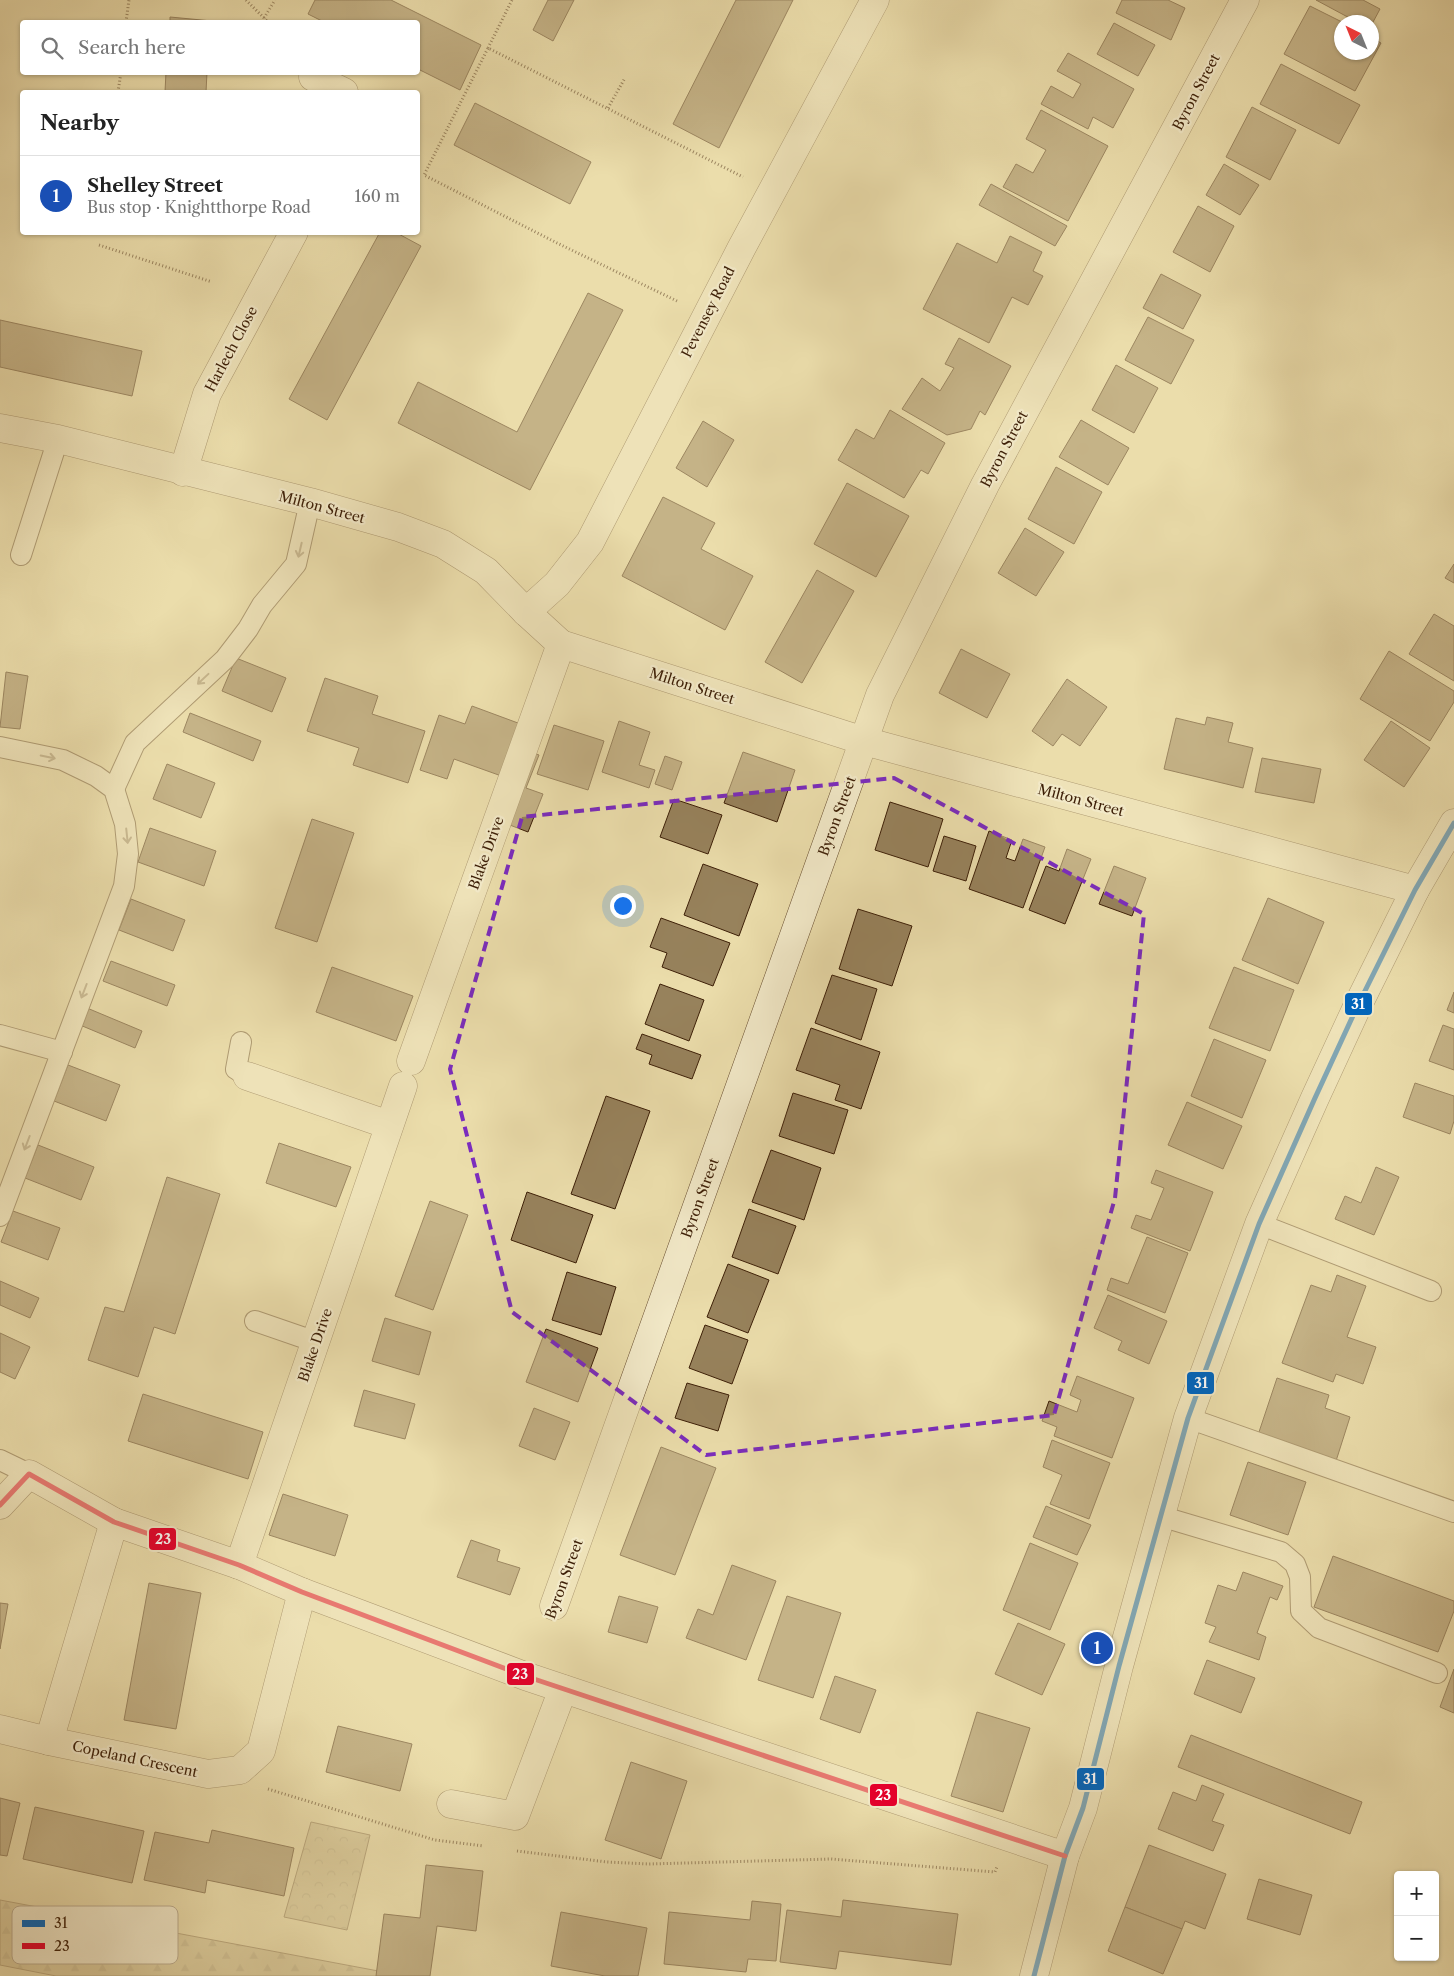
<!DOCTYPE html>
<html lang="en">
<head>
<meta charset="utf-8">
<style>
  body { margin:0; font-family:"Libre Caslon Text",serif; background:#f6f6f6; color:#222 }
  .controls { position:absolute; right:15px; bottom:15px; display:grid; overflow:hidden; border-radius:5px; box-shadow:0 1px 4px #0004 }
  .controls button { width:45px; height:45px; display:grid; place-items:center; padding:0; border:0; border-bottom:1px solid #e0e0e0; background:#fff; color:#222; font:25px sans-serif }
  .compass { position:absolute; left:1334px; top:15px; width:45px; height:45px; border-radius:50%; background:#fff; box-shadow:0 1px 4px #0004; rotate:317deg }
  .you { position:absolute; left:622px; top:905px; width:18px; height:18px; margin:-12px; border:4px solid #fff; border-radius:50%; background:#1a73e8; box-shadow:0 0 0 8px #1a73e833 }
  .badge { display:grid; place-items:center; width:32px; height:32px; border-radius:50%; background:#ea580c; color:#fff; font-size:16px; font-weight:700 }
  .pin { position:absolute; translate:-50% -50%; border:2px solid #fff; box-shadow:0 1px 5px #0006 }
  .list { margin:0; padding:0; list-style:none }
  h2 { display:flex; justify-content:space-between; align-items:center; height:65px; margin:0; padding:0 20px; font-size:21px }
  h2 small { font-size:16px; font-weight:400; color:#767676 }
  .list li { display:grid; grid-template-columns:32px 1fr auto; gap:15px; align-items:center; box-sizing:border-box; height:80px; padding:0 20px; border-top:1px solid #e0e0e0 }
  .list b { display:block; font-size:19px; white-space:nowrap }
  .list p { margin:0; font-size:16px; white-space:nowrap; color:#767676 }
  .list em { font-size:16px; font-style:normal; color:#767676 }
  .icon { flex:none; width:28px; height:28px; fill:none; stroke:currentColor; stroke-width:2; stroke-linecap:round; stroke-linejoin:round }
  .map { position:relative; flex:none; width:1454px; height:1976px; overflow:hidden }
  .search { position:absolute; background:#fff; box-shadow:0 1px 4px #0004; left:20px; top:20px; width:400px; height:55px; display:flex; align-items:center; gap:12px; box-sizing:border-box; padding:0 18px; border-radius:5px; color:#767676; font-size:19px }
  .panel { position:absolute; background:#fff; box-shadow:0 1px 4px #0004; left:20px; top:90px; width:400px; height:145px; border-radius:5px }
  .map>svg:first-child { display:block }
  .forest { fill:url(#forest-firs); stroke:#856e4b }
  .park { fill:url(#park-crowns); stroke:#856e4b }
  .building { fill:#97825c; stroke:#3d1f07 }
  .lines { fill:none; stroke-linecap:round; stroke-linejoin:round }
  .lane-casing { stroke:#684e30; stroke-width:22 }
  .street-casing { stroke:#684e30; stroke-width:29 }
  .path { stroke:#3d1f07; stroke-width:3; stroke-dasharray:1 2.5; stroke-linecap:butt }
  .lane { stroke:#f2e9c8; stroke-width:20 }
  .street { stroke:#f2e9c8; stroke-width:28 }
  .bus-1-casing { stroke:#f2e9c8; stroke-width:9 }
  .bus-2-casing { stroke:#f2e9c8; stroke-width:9 }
  .bus-1 { stroke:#0065bd; stroke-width:5 }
  .bus-2 { stroke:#e4002b; stroke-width:5 }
  .oneway { stroke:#a18e71 }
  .marked { fill:none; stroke:#7b2cbf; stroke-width:4; stroke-dasharray:10 6; stroke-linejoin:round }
  .labels { text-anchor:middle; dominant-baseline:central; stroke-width:4.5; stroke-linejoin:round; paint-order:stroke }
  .street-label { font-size:14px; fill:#3d1f07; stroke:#f2e9c8 }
  .key { fill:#f2e9c8; stroke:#bcac8e; stroke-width:1 }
  .key-label { font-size:14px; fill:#3d1f07 }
  .line-badge { stroke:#f2e9c8; stroke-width:2 }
  .badge-label { font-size:14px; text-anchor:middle; font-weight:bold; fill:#fff }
</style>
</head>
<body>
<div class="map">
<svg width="1454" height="1976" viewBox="0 0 1454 1976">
  <defs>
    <pattern id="forest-firs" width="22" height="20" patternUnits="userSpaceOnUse" patternTransform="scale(1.25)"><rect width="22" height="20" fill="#cdbd8f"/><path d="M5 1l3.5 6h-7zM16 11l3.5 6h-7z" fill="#b1a27a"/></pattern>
    <pattern id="park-crowns" width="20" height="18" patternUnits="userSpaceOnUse" patternTransform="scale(1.25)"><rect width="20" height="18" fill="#cdbd8f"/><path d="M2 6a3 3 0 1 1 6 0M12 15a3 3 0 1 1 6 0" fill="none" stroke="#b1a27a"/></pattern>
  </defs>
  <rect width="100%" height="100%" fill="#ebddab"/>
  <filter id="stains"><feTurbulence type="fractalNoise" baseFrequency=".004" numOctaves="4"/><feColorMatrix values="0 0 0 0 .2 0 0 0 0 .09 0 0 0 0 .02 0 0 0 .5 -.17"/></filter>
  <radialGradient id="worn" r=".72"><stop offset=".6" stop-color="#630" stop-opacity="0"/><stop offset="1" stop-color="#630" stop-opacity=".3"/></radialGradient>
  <polygon class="forest" points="0,1900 405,1976 56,1976 0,1965"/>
  <polygon class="park" points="311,1822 370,1835 347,1930 284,1917"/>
  <g class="building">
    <polygon points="315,0 391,0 481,45 460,90 418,69 418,22 324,22 308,14"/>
    <polygon points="548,0 574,0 553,41 533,30"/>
    <polygon points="736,0 793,0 719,148 673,124"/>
    <polygon points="1122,0 1168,0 1185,8 1171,40 1116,13"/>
    <polygon points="1316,0 1363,0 1380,9 1372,24 1372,22 1357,22"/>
    <polygon points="1310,6 1342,22 1342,52 1372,52 1372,38 1381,43 1355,91 1284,54"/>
    <polygon points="170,17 212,21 212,22 170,22"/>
    <polygon points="1114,23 1155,45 1138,76 1097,54"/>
    <polygon points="1068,53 1134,89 1113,128 1093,117 1088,129 1041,104 1051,86 1073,98 1081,84 1057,71"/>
    <polygon points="1281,64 1360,105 1339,144 1260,104"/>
    <polygon points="166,72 207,72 206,92 165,92"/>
    <polygon points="475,103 591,162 570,204 454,145"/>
    <polygon points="1252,107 1296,130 1270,180 1226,157"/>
    <polygon points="1041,110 1108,146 1068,221 1003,187 1016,164 1033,173 1046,150 1026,139"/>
    <polygon points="1224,164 1259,185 1240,215 1206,195"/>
    <polygon points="991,184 1067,226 1055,246 979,205"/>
    <polygon points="1198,206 1234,226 1210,272 1173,252"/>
    <polygon points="380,232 395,232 421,246 327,420 289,399"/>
    <polygon points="1010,236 1042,252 1033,271 1043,276 1028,305 1012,297 989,343 923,309 957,243 997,263"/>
    <polygon points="1161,274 1201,295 1183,329 1143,308"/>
    <polygon points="588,293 623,310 530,490 398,423 418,382 517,432"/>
    <polygon points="1148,317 1194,340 1171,384 1125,360"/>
    <polygon points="0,320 142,351 132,396 0,367"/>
    <polygon points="959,338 1011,366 985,415 980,411 971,429 947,435 902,409 922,378 940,391 954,368 945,364"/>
    <polygon points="1116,365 1158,388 1134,433 1092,410"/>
    <polygon points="890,410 945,443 928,474 921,470 904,498 838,460 856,429 874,439"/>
    <polygon points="1081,420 1129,448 1108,485 1059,457"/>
    <polygon points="703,421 734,440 707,487 676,468"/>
    <polygon points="1056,467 1102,492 1074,544 1028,519"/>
    <polygon points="847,483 909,516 876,577 814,544"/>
    <polygon points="663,497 715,523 701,549 753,576 725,630 622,576"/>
    <polygon points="1025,528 1064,552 1036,596 998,573"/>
    <polygon points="1454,564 1454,583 1445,578"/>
    <polygon points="817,570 854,591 802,683 765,662"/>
    <polygon points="1434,614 1454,626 1454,681 1409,654"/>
    <polygon points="961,649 1010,674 987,718 939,693"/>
    <polygon points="1389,651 1454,691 1454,702 1430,741 1360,699"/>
    <polygon points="236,658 286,678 272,712 222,691"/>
    <polygon points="6,672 28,676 20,729 0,727"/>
    <polygon points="325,678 378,696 372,714 425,731 408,783 353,765 359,748 307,731"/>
    <polygon points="1067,679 1107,707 1080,746 1062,734 1053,746 1032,731"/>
    <polygon points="472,706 526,726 507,778 454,759 447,779 420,770 439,715 465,724"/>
    <polygon points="190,713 261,741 253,761 183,732"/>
    <polygon points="1207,717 1233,723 1228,742 1253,748 1243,788 1164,769 1176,718 1205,725"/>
    <polygon points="619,721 650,732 639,765 655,770 649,788 602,772"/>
    <polygon points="1391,721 1430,748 1404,787 1364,760"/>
    <polygon points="554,725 604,741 588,790 537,774"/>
    <polygon points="529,751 539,755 526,788 543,794 528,832 502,822"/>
    <polygon points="743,752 795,770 777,822 724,803"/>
    <polygon points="665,756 682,762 672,790 655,784"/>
    <polygon points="1262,758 1321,769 1314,803 1255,792"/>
    <polygon points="167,764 215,783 201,818 153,799"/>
    <polygon points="674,799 722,815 708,854 660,837"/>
    <polygon points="890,802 943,819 928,867 875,850"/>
    <polygon points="312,819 354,833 317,942 275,928"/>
    <polygon points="150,828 216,851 204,886 138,862"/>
    <polygon points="989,831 1012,840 1006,858 1015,861 1023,839 1045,847 1023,908 969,889"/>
    <polygon points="944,836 976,846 966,881 933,871"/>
    <polygon points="1067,849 1091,859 1065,924 1029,910 1046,866 1059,871"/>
    <polygon points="703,864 758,884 739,936 684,915"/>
    <polygon points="1114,866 1146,878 1132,916 1099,904"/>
    <polygon points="1268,898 1324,922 1298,984 1242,960"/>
    <polygon points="131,899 185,920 173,951 119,930"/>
    <polygon points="858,909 912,926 892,986 839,969"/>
    <polygon points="661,918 730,943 713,986 662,967 667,953 650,947"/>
    <polygon points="111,961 175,985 167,1006 103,981"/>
    <polygon points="332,967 413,996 396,1041 316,1012"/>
    <polygon points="1234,967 1294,990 1270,1051 1209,1028"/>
    <polygon points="832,975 877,989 861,1040 815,1023"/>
    <polygon points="660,984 704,1000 689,1041 645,1024"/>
    <polygon points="1454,992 1454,1013 1447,1010"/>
    <polygon points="87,1008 142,1031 135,1048 80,1025"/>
    <polygon points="1443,1025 1454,1029 1454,1070 1429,1061"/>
    <polygon points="811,1028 880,1052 861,1109 835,1100 840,1085 796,1070"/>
    <polygon points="642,1034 701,1055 692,1079 649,1064 652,1055 636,1049"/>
    <polygon points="1214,1039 1266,1060 1242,1118 1191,1096"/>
    <polygon points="68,1065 120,1085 106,1121 54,1101"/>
    <polygon points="1415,1083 1454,1096 1454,1121 1450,1134 1403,1117"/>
    <polygon points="793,1093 848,1110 834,1154 779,1136"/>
    <polygon points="606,1096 650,1111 615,1209 571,1194"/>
    <polygon points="1187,1102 1242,1126 1223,1169 1168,1145"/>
    <polygon points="279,1143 351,1167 336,1207 266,1183"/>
    <polygon points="38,1145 94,1167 81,1200 25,1178"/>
    <polygon points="771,1150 821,1168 804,1220 752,1202"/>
    <polygon points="1376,1167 1399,1177 1374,1235 1335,1219 1345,1196 1361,1203"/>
    <polygon points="1156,1170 1213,1192 1190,1251 1131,1228 1136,1215 1151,1220 1164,1188 1151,1183"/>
    <polygon points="167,1177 220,1194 175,1334 154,1327 138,1377 88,1360 105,1307 124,1312"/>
    <polygon points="527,1192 593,1215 576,1263 511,1240"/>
    <polygon points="430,1201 468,1215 433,1310 395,1296"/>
    <polygon points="749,1209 796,1226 778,1274 732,1257"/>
    <polygon points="13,1211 60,1228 48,1260 1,1242"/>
    <polygon points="1147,1237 1188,1253 1165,1313 1107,1290 1111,1278 1128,1284"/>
    <polygon points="728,1264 769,1280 748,1333 707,1317"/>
    <polygon points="567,1272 616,1287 601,1335 552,1320"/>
    <polygon points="1337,1275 1366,1286 1347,1337 1376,1347 1363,1384 1336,1374 1333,1382 1282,1363 1311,1285 1331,1292"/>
    <polygon points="0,1281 39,1298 30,1318 0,1305"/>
    <polygon points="1108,1295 1167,1321 1149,1364 1118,1350 1122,1341 1094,1328"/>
    <polygon points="385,1318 431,1332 419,1375 372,1361"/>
    <polygon points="705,1325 748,1340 732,1384 689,1368"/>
    <polygon points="546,1329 598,1348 578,1402 526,1382"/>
    <polygon points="0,1333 30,1347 15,1379 0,1372"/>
    <polygon points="1077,1376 1134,1398 1112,1458 1054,1436 1057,1427 1042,1421 1049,1401 1077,1412 1081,1400 1070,1395"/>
    <polygon points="1277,1378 1329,1395 1325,1408 1350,1417 1336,1461 1258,1435"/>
    <polygon points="687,1383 729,1395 718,1431 675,1418"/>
    <polygon points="364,1390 415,1404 405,1439 354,1426"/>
    <polygon points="143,1394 263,1432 248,1479 128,1441"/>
    <polygon points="534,1408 570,1422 555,1460 519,1446"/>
    <polygon points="1052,1440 1110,1463 1089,1519 1050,1504 1062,1475 1043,1467"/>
    <polygon points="661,1447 716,1468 675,1575 620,1555"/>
    <polygon points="1248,1462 1306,1482 1288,1535 1230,1515"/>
    <polygon points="283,1494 348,1515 335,1556 269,1535"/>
    <polygon points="1046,1506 1091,1525 1077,1555 1033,1537"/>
    <polygon points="471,1540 500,1550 497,1561 520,1568 510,1595 457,1577"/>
    <polygon points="1030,1543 1078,1563 1050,1630 1003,1610"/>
    <polygon points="1333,1556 1454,1601 1454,1611 1438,1652 1314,1607"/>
    <polygon points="732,1565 776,1581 746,1660 686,1638 698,1609 713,1615"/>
    <polygon points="1243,1572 1283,1586 1277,1600 1270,1597 1257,1633 1266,1637 1259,1660 1209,1642 1216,1627 1205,1623 1218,1585 1236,1591"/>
    <polygon points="149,1583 201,1593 176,1729 124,1720"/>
    <polygon points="619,1596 658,1607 647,1643 608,1632"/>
    <polygon points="787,1596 841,1613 813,1698 758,1680"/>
    <polygon points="0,1603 8,1604 0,1649"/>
    <polygon points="1018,1623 1065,1644 1042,1695 995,1674"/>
    <polygon points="1207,1660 1255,1678 1241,1713 1194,1694"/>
    <polygon points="1454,1669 1454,1713 1440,1707"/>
    <polygon points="835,1676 876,1690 860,1733 820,1719"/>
    <polygon points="977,1712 1030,1728 1003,1812 951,1796"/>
    <polygon points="338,1726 412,1744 400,1791 326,1772"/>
    <polygon points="1191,1735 1362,1802 1350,1834 1178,1767"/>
    <polygon points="631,1762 687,1781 661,1859 605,1840"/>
    <polygon points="1202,1785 1224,1794 1212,1821 1224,1825 1213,1851 1158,1829 1173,1792 1196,1801"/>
    <polygon points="0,1798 20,1803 7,1856 0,1855"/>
    <polygon points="35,1807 144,1831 132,1883 23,1859"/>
    <polygon points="212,1830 294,1848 284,1896 207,1880 205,1893 144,1880 155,1832 209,1843"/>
    <polygon points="1149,1845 1226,1874 1205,1929 1185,1921 1182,1929 1125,1907"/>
    <polygon points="426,1865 483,1871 476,1931 437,1926 430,1976 376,1976 384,1914 420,1918"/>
    <polygon points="1259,1879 1312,1895 1300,1935 1247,1919"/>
    <polygon points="843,1900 958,1914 951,1965 839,1951 836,1969 780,1962 787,1910 841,1917"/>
    <polygon points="752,1901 781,1904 776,1961 748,1959 746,1972 664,1964 669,1912 750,1920"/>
    <polygon points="1125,1907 1182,1929 1163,1974 1108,1951"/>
    <polygon points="561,1912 647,1928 638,1976 605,1976 551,1966"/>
  </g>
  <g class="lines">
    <g class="lane-casing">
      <g id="lane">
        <polyline points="21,555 58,439"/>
        <polyline points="0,747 63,760 96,776 114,789 125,824 128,854 124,886 0,1216"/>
        <polyline points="114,789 135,743 225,659 248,629 262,605 296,564 310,502"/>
        <polyline points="0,1035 62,1052"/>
        <polyline points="241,1042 236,1069 247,1076"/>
        <polyline points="1259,1224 1431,1291"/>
        <polyline points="255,1321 316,1342"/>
        <polyline points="1188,1418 1454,1512"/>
        <polyline points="0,1460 29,1474"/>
        <polyline points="1160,1516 1281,1552 1295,1564 1300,1577 1301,1611 1319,1628 1437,1673"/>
      </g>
    </g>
    <g class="street-casing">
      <g id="street">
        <polyline points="313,77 344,92"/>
        <polyline points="0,428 58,439 310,502 398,527 443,544 486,571 526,612 561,644 864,741 1415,890"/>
        <polyline points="183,472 207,394 294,232"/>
        <polyline points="526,612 557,584 590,542 741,249 875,0"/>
        <polyline points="411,1061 561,644"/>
        <polyline points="247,1076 389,1125"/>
        <polyline points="0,1505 29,1474 114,1522 239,1565 302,1592 525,1676 1065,1856"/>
        <polyline points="114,1522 49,1741 208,1774 240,1770 261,1751 302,1592"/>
        <polyline points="239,1565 403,1086"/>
        <polyline points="554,1606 880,695 985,485 1245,0"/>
        <polyline points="0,1729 49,1741"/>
        <polyline points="451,1804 515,1816 563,1689"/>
        <polyline points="1034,1976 1065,1856 1083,1808 1119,1666 1188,1418 1259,1224 1315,1098 1357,1007 1415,890 1454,823"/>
      </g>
    </g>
    <g class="path">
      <polyline points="246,0 268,22"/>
      <polyline points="264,18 275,0"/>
      <polyline points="126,22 129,0"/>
      <polyline points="488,48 512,0"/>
      <polyline points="118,92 121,72"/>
      <polyline points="608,108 625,78"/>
      <polyline points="99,245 212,282"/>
      <polyline points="677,301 557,243 424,175 488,48 743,177"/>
      <polyline points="268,1789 435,1840 484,1846"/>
      <polyline points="517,1851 607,1862 649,1864 831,1859 995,1872 997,1867"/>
    </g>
    <use href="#lane" class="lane"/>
    <use href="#street" class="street"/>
    <g class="bus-1-casing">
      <polyline id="bus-1" points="1034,1976 1065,1856 1083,1808 1119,1666 1188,1418 1259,1224 1315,1098 1357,1007 1415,890 1454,823"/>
    </g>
    <g class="bus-2-casing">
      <polyline id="bus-2" points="0,1505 29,1474 114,1522 239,1565 302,1592 525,1676 1065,1856"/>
    </g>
    <use href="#bus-1" class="bus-1"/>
    <use href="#bus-2" class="bus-2"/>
  </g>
  <defs><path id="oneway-shaft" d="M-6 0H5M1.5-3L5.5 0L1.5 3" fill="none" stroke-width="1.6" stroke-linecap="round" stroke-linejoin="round" transform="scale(1.25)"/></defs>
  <g class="oneway">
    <use href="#oneway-shaft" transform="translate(300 550) rotate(103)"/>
    <use href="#oneway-shaft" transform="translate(203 679) rotate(137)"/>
    <use href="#oneway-shaft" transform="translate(48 757) rotate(12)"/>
    <use href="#oneway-shaft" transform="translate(127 836) rotate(84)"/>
    <use href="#oneway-shaft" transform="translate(84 991) rotate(111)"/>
    <use href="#oneway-shaft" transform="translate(27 1143) rotate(111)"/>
  </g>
  <path d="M0 0H1454V1976H0ZM894,778L1144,914L1115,1198L1054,1415L706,1455L512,1312L450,1069L522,817Z" fill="#ebddab" fill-opacity=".55" fill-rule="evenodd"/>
  <path class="marked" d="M894,778L1144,914L1115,1198L1054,1415L706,1455L512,1312L450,1069L522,817Z"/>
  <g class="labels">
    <g class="street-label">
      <text transform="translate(1196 92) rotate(-62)">Byron Street</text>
      <text transform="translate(708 312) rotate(-63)">Pevensey Road</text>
      <text transform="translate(231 349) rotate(-62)">Harlech Close</text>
      <text transform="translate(1004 449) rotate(-62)">Byron Street</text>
      <text transform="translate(322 507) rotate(15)">Milton Street</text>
      <text transform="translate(692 686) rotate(18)">Milton Street</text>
      <text transform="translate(1081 800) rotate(15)">Milton Street</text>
      <text transform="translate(837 816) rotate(-70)">Byron Street</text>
      <text transform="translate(486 853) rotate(-70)">Blake Drive</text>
      <text transform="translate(700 1198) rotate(-70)">Byron Street</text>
      <text transform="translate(315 1345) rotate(-71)">Blake Drive</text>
      <text transform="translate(564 1579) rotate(-70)">Byron Street</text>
      <text transform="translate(135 1759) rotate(12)">Copeland Crescent</text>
    </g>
  </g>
  <rect x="12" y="1906" width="166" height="58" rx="8" class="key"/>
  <rect x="22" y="1920" width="23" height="7" fill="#0065bd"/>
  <rect x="22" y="1943" width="23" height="6" fill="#e4002b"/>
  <g class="key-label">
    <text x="54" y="1928">31</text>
    <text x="54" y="1951">23</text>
  </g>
  <g class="line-badge">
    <rect x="1344" y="992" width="29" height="24" rx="5" fill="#0065bd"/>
    <rect x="1186" y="1371" width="29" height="24" rx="5" fill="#0065bd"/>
    <rect x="148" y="1527" width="29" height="24" rx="5" fill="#e4002b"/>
    <rect x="506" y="1662" width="29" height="24" rx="5" fill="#e4002b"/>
    <rect x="1076" y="1767" width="29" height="24" rx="5" fill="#0065bd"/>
    <rect x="869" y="1783" width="29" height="24" rx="5" fill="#e4002b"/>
  </g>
  <g class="badge-label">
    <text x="1358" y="1009">31</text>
    <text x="1201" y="1388">31</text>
    <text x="163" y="1544">23</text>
    <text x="520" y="1679">23</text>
    <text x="1090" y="1784">31</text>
    <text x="883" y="1800">23</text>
  </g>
  <rect width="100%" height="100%" filter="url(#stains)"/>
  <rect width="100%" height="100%" fill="url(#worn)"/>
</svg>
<div class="controls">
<button>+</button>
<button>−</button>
</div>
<svg class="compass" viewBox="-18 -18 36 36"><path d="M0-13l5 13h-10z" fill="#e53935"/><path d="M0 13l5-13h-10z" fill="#767676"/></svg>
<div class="you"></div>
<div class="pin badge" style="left:1097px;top:1648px;background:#1a4fb4">1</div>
<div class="search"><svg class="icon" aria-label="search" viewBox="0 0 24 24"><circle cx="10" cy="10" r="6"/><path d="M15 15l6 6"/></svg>Search here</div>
<section class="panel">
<h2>Nearby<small></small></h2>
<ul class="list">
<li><span class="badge" style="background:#1a4fb4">1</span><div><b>Shelley Street</b><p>Bus stop · Knightthorpe Road</p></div><em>160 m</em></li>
</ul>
</section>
</div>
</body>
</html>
